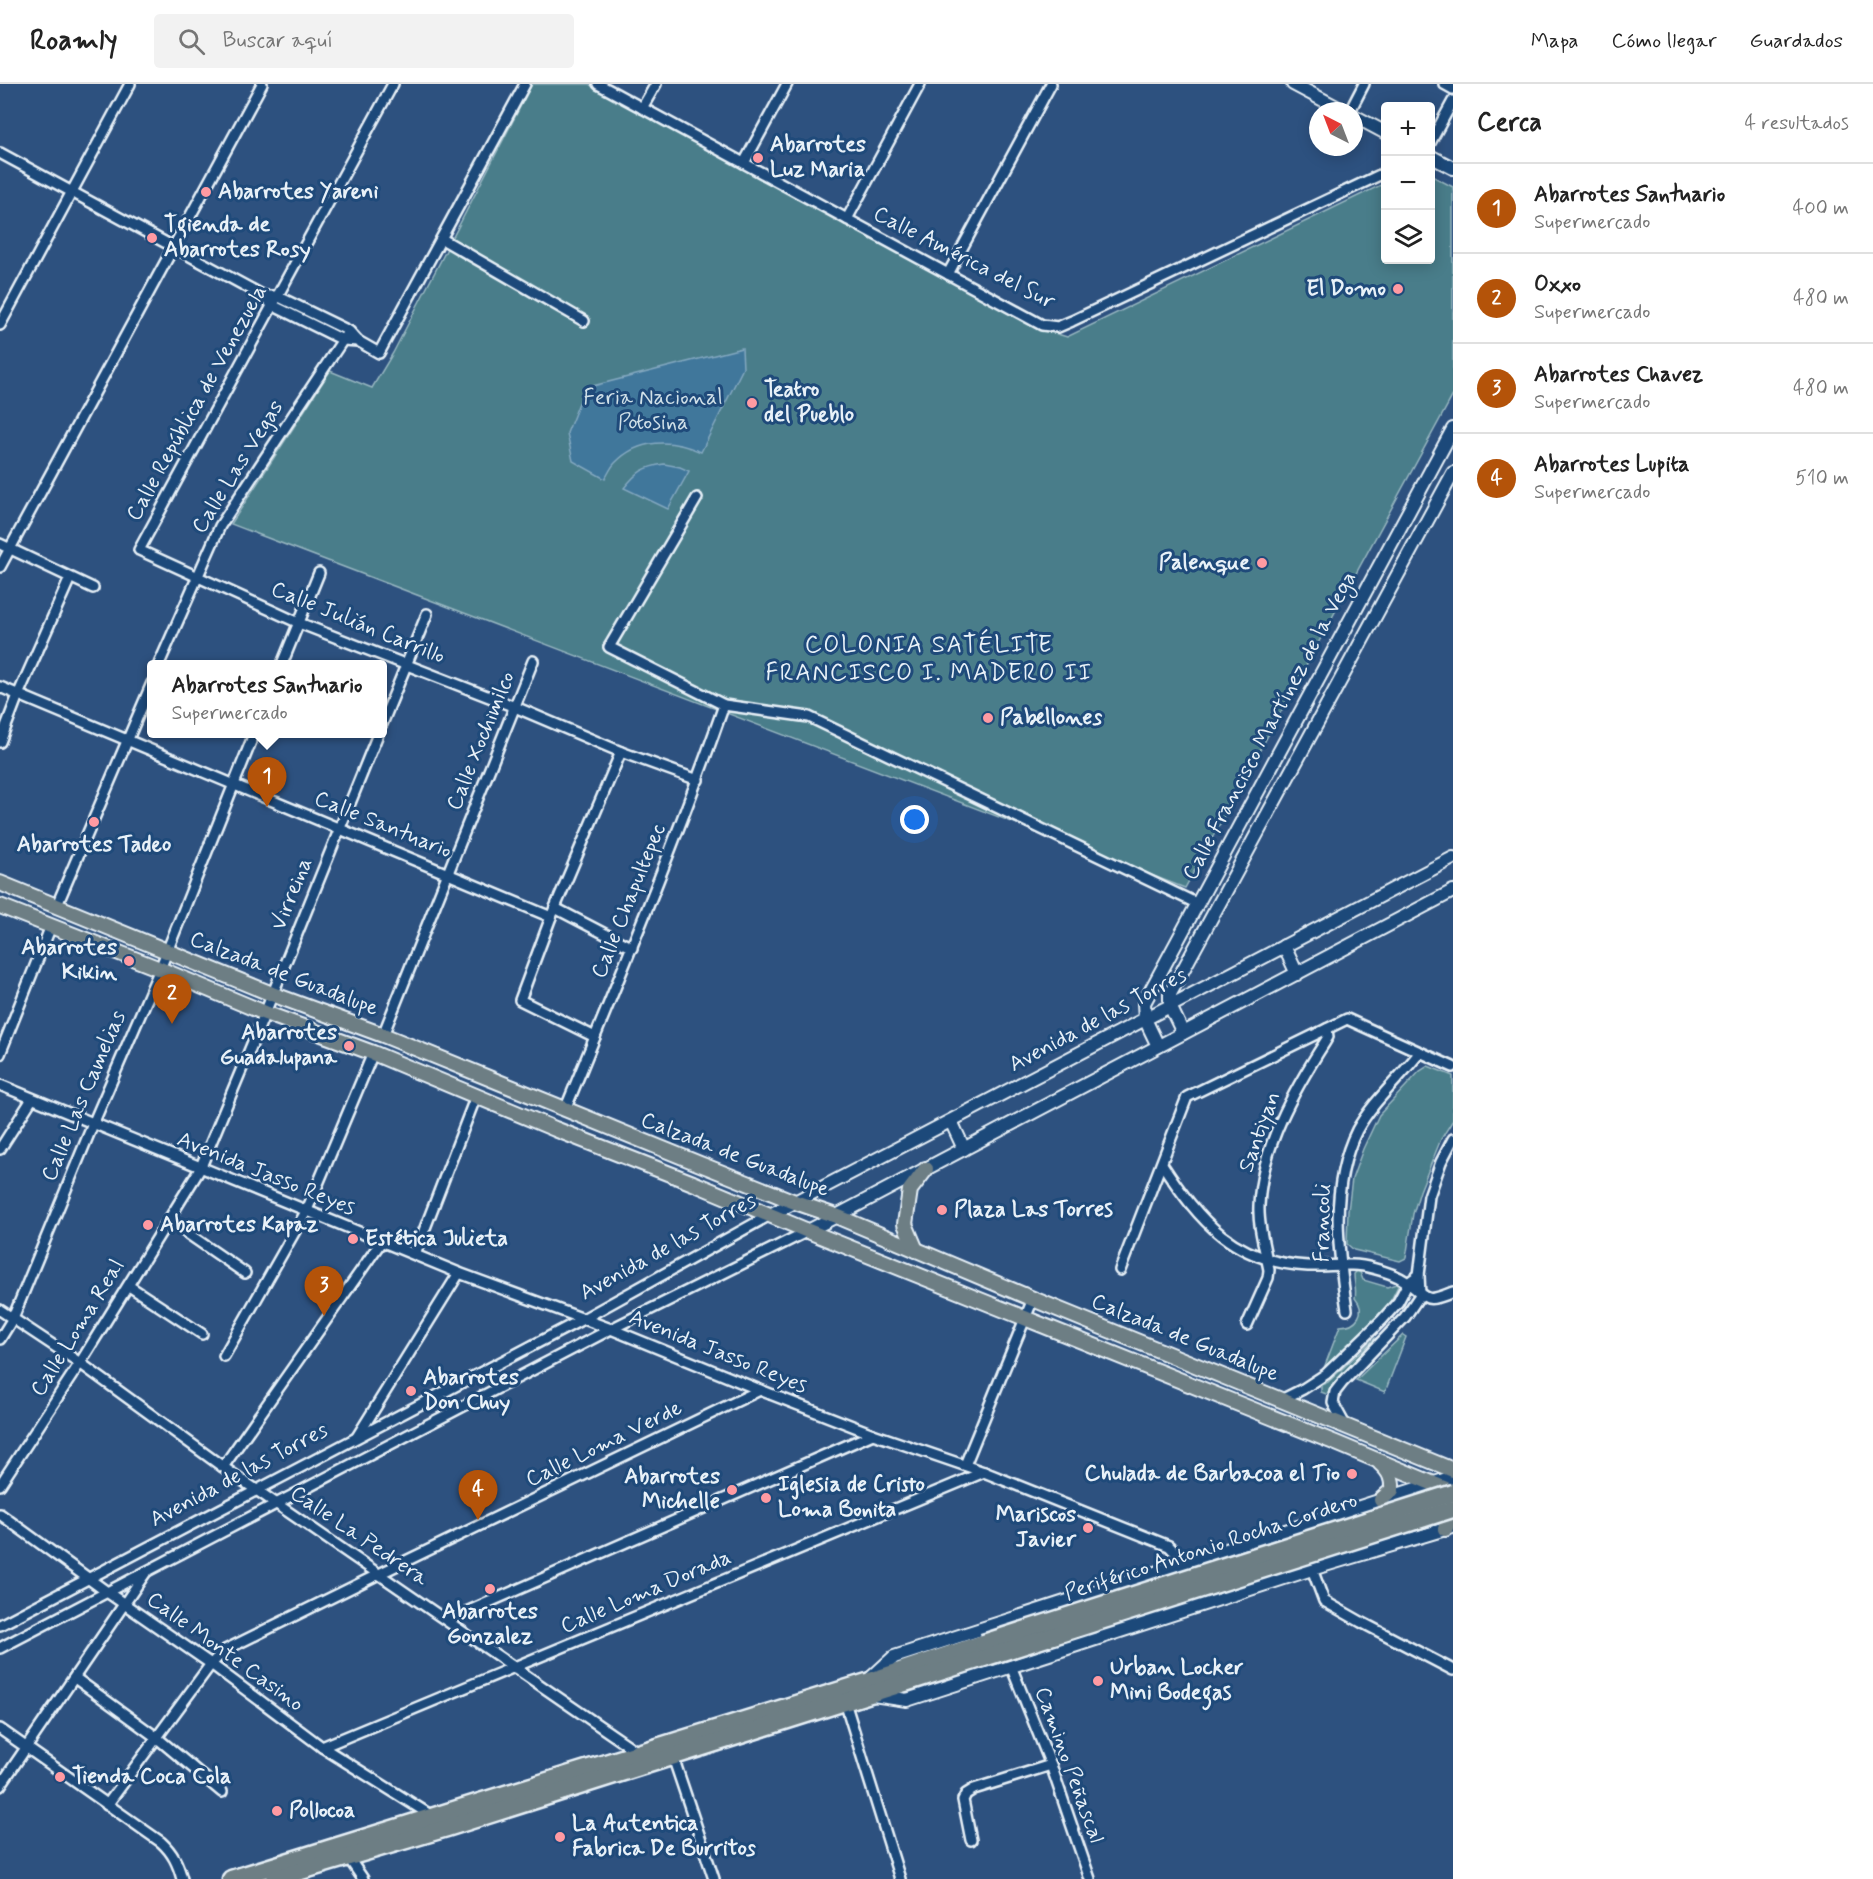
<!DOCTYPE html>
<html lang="es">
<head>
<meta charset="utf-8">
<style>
  body { margin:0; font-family:Mynerve,sans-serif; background:#f2f2f2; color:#222 }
  .controls { position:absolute; right:18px; top:18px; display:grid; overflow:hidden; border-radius:6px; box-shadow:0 3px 15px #0003 }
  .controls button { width:54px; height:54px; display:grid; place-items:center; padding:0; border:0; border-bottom:2px solid #e0e0e0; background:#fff; color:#222; font:30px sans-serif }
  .compass { position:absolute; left:1309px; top:18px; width:54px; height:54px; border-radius:50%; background:#fff; box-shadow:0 3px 15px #0003; rotate:318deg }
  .you { position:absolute; left:915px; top:736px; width:21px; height:21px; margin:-15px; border:4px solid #fff; border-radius:50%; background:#1a73e8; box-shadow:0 0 0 9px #1a73e833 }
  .badge { display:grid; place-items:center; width:39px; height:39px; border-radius:50%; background:#b45309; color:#fff; font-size:20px; font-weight:700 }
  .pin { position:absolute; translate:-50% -50px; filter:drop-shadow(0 2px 3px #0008) }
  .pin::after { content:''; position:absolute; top:32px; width:21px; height:18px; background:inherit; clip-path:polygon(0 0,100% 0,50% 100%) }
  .popup { position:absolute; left:147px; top:576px; width:240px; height:78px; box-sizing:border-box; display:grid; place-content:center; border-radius:6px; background:#fff; filter:drop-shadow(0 2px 4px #0005); font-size:20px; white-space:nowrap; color:#767676 }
  .popup b { font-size:22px; color:#222 }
  .popup::after { content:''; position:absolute; left:50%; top:100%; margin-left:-12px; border:12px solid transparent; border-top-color:#fff }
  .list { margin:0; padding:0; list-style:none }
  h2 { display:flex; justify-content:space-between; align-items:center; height:78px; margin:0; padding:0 24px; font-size:26px }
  h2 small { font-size:20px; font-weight:400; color:#767676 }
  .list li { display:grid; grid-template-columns:39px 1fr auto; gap:18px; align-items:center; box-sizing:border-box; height:90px; padding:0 24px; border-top:2px solid #e0e0e0 }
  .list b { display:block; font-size:22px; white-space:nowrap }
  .list p { margin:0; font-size:20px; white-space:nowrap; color:#767676 }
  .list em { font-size:20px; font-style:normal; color:#767676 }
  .icon { flex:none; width:33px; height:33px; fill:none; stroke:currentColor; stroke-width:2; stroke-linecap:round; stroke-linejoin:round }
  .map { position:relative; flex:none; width:1453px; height:1795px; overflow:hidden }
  header { display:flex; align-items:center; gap:36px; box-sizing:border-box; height:84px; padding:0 30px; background:#fff; border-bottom:2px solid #e0e0e0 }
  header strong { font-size:28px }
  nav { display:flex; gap:33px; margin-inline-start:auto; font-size:21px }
  .search { width:420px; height:54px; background:#f2f2f2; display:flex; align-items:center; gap:15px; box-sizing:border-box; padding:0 21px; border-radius:6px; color:#767676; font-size:22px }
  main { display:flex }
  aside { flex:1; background:#fff }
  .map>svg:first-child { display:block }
  .green { fill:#497d8a; stroke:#98b7c1; stroke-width:1.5 }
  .water { fill:#40779b; stroke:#83a8c0; stroke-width:1.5 }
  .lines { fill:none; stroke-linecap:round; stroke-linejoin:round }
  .street-casing { stroke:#e8f1f8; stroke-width:14 }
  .secondary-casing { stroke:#e8f1f8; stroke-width:16 }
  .primary-casing { stroke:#e8f1f8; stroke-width:18 }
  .highway-casing { stroke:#e8f1f8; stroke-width:21 }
  .street { stroke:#1f4a7a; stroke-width:9 }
  .secondary { stroke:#1f4a7a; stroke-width:12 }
  .primary { stroke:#6d7e84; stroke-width:14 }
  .highway { stroke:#6d7e84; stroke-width:16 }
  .highway-bridge-casing { stroke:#e8f1f8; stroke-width:21; stroke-linecap:butt }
  .highway-bridge { stroke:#6d7e84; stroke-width:16 }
  .poi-dot { fill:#ff9aa2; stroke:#1f4a7a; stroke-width:2 }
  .labels { text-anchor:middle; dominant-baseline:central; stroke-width:6; stroke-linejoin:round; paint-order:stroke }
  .poi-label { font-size:22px; font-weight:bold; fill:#e8f1f8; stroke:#1f4a7a; text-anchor:start }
  .street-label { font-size:22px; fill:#e8f1f8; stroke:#1f4a7a }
  .park-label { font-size:22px; fill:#d0e0e8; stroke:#1f4a7a }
  .neighbourhood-label { font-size:24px; letter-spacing:1.5px; fill:#e8f1f8; stroke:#1f4a7a }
</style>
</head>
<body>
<header>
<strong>Roamly</strong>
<div class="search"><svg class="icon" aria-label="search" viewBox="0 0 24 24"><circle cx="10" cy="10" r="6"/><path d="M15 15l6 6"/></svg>Buscar aquí</div>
<nav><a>Mapa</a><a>Cómo llegar</a><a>Guardados</a></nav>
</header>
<main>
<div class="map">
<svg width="1453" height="1795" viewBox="0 0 1453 1795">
  <rect width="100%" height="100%" fill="#2d517f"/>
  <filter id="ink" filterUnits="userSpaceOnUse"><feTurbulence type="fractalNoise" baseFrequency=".0167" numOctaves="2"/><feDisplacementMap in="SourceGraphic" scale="12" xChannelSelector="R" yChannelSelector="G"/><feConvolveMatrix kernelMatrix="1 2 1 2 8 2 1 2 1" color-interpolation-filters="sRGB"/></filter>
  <g filter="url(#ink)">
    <g class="green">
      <polygon points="532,0 589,0 1041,245 1067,253 1385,99 1386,176 1430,176 1431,93 1434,93 1453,103 1453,311 1185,804 231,440 330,287 372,304 393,269"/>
      <polygon points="1428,982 1453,992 1453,1036 1441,1055 1420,1107 1413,1130 1406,1174 1400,1177 1354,1166 1347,1160 1348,1127 1352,1095 1363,1065 1379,1031 1420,987"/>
      <path d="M1357,1187L1360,1188L1363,1196L1387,1203L1396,1200L1398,1202L1387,1224L1324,1284L1340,1242C1357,1242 1367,1228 1355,1214C1357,1206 1354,1199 1354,1190Z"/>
      <polygon points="1403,1251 1406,1253 1385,1308 1356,1296"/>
      <polygon points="1375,1254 1378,1257 1331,1302 1330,1308 1326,1310 1321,1308 1321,1301 1328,1298"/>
    </g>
    <g class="water">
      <path d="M742,264L743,284L701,368C672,355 639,354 615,379C611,383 608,390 605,395L573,377L567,349L585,304Z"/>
      <path d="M664,380L680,383L689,387L668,425L624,404C637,388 643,383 664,380Z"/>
    </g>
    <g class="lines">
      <g class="street-casing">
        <g id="street">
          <polyline points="393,0 139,466 299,539 515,623 621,668 698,696"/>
          <polyline points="598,0 1042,241 1058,243 1072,237 1386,88"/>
          <polyline points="1444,0 1453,5"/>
          <polyline points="642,24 656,0"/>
          <polyline points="1350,27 1364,0"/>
          <polyline points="1430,59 1453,17"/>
          <polyline points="0,69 264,212 272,221 343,256 358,257"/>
          <polyline points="744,79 787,0"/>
          <polyline points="847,135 920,0"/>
          <polyline points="442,155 584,237"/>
          <polyline points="948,190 1051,0"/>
          <polyline points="264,212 277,212 349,247 358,257 379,269 525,0"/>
          <polyline points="0,241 130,0"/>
          <polyline points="697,414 609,563 724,621 809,633 1198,820"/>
          <polyline points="0,460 93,504"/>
          <polyline points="0,483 262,0"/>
          <polyline points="159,580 220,442 346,251"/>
          <polyline points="282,580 319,489"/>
          <polyline points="0,603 551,833"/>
          <polyline points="382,640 427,530"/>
          <polyline points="0,658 18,611 70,494"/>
          <polyline points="57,821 152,599"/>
          <polyline points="555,824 632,864"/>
          <polyline points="383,951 533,577"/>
          <polyline points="595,953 520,916 551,833 621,668"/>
          <polyline points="0,970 51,842"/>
          <polyline points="0,1001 459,1189 611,1245 760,1306 873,1350 984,1388 1169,1462 1185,1479"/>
          <path d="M565,1026C620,892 676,758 724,621"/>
          <polyline points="0,1065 32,1015"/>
          <path d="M1162,1080C1200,1138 1234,1178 1308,1182C1329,1183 1352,1178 1372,1184C1384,1187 1395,1190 1405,1197C1429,1213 1422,1221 1453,1208"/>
          <polyline points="168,1136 245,1189"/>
          <polyline points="415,1170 476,1012"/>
          <polyline points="1120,1186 1187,1013 1347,935 1453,983"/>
          <polyline points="1419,1191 1429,1112 1441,1078 1453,1055"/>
          <polyline points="129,1202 202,1250"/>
          <polyline points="0,1226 80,1279 223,1383 639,1669"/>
          <path d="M1347,1226C1338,1167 1329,1102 1357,1046C1373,1017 1400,994 1420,968"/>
          <path d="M1247,1241L1268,1194L1269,1186C1265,1165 1258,1143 1259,1122C1261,1064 1294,1006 1325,958L1328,953L1327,945"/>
          <polyline points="0,1255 13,1234 93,1040 160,885 254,650"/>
          <polyline points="224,1272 307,1126 373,969"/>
          <polyline points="1281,1316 1303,1305 1326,1290 1382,1236 1398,1218 1408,1199 1419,1191 1420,1211 1405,1233 1342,1299 1335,1308 1333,1319 1345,1341"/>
          <polyline points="357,1353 459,1189"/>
          <polyline points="965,1381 1033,1215"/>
          <polyline points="223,1383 381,1158"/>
          <polyline points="0,1401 80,1279 200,1085 265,929 378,650"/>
          <polyline points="0,1430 107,1508 211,1580 322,1663 432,1732"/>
          <polyline points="1312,1485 1324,1517 1361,1538 1453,1586"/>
          <polyline points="448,1536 873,1350"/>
          <polyline points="0,1541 583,1235 770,1131"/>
          <polyline points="0,1564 611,1245 808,1147"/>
          <polyline points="1011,1582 1051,1681 1090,1795"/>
          <polyline points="75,1594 156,1653 222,1708"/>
          <polyline points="845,1618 900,1795"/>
          <path d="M0,1645L161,1758C173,1769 178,1780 182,1795"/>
          <polyline points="322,1663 984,1388"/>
          <polyline points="673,1673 714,1795"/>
          <polyline points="0,1702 146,1488"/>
          <polyline points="107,1721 211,1580 225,1566 379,1490 760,1306"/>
          <polyline points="971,1756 963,1716 966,1710 974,1705 1051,1681"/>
          <polyline points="348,1773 363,1795"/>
        </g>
      </g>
      <g class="secondary-casing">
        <g id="secondary">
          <polyline points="1293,0 1344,27"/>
          <polyline points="1354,32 1386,49"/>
          <polyline points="1430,72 1453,84"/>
          <polyline points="1284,862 1297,890"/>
          <polyline points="1183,949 1170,922 1170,910 1453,389"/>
          <polyline points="1158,962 1145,935 1144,919 1453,345"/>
          <polyline points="951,1037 964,1065"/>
          <polyline points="770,1131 1453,774"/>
          <polyline points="808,1147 1453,807"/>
          <polyline points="870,1595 894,1573 1453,1393"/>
          <polyline points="873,1611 907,1616 1312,1485 1452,1443"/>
        </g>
      </g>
      <g class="primary-casing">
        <g id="primary">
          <polyline points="0,799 272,910 383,951 700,1080 795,1118 836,1132 1033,1215 1453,1386"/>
          <polyline points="0,822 160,885 265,929 373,969 555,1045 693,1099 808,1147 1336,1359 1453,1408"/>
          <polyline points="916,1166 905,1140 910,1106 926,1085"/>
          <path d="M1380,1379C1389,1387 1393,1394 1392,1406L1381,1416"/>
          <polyline points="1445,1445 1453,1431"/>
        </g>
      </g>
      <g class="highway-casing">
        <g id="highway">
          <polyline points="231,1795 867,1598 983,1559"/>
          <polyline points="274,1795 447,1744 987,1573"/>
        </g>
      </g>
      <use href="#street" class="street"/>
      <use href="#secondary" class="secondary"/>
      <use href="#primary" class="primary"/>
      <use href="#highway" class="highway"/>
      <g class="highway-bridge-casing">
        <g id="highway-bridge">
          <polyline points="983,1559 1453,1409"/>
          <polyline points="987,1573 1453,1425"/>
        </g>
      </g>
      <use href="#highway-bridge" class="highway-bridge"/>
    </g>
  </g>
  <g class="poi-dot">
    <circle cx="758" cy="74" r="6"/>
    <circle cx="206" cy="108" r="6"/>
    <circle cx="152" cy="154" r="6"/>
    <circle cx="1398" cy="205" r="6"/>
    <circle cx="752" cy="319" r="6"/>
    <circle cx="1262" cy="479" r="6"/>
    <circle cx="988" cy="634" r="6"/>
    <circle cx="94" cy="738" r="6"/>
    <circle cx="129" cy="877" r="6"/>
    <circle cx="349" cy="962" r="6"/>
    <circle cx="942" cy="1126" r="6"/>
    <circle cx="148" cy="1141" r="6"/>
    <circle cx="353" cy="1155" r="6"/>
    <circle cx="411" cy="1307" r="6"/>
    <circle cx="1352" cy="1390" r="6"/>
    <circle cx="732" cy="1406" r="6"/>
    <circle cx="766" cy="1414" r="6"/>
    <circle cx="1088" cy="1444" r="6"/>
    <circle cx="490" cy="1505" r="6"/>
    <circle cx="1098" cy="1597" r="6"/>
    <circle cx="60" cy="1693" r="6"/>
    <circle cx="277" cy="1727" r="6"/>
    <circle cx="560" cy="1753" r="6"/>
  </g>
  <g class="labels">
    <g class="poi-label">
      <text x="770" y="61">Abarrotes<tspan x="770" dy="25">Luz Maria</tspan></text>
      <text x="218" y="108">Abarrotes Yareni</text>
      <text x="164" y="141">Tgienda de<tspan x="164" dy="25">Abarrotes Rosy</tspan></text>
      <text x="1386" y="205" text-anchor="end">El Domo</text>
      <text x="764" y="306">Teatro<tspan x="764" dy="25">del Pueblo</tspan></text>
      <text x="1250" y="479" text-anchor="end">Palenque</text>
      <text x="1000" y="634">Pabellones</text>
      <text x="94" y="761" text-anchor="middle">Abarrotes Tadeo</text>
      <text x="117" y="864" text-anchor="end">Abarrotes<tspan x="117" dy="25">Kikin</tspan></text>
      <text x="337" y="949" text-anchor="end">Abarrotes<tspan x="337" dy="25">Guadalupana</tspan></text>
      <text x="954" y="1126">Plaza Las Torres</text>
      <text x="160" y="1141">Abarrotes Kapaz</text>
      <text x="365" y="1155">Estética Julieta</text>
      <text x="423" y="1294">Abarrotes<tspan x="423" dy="25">Don Chuy</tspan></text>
      <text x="1340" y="1390" text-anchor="end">Chulada de Barbacoa el Tio</text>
      <text x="720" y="1393" text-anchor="end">Abarrotes<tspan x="720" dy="25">Michelle</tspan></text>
      <text x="778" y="1401">Iglesia de Cristo<tspan x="778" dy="25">Loma Bonita</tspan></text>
      <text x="1076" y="1431" text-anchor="end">Mariscos<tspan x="1076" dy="25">Javier</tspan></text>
      <text x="490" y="1528" text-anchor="middle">Abarrotes<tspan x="490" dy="25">Gonzalez</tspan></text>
      <text x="1110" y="1584">Urban Locker<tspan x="1110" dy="25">Mini Bodegas</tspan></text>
      <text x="72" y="1693">Tienda Coca Cola</text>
      <text x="289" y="1727">Pollocoa</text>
      <text x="572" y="1740">La Autentica<tspan x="572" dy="25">Fabrica De Burritos</tspan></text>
    </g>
    <g class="street-label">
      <text transform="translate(964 174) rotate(27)">Calle América del Sur</text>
      <text transform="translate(197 319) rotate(-61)">Calle República de Venezuela</text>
      <text transform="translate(238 383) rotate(-58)">Calle Las Vegas</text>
      <text transform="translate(358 539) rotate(22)">Calle Julián Carrillo</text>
      <text transform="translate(1270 642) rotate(-62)">Calle Francisco Martínez de la Vega</text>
      <text transform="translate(481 657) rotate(-68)">Calle Xochimilco</text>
      <text transform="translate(383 741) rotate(22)">Calle Santuario</text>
      <text transform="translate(292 810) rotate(-68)">Virreina</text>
      <text transform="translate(629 817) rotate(-68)">Calle Chapultepec</text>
      <text transform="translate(284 890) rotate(21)">Calzada de Guadalupe</text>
      <text transform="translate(1098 936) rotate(-28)">Avenida de las Torres</text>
      <text transform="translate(84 1012) rotate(-67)">Calle Las Camelias</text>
      <text transform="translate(1260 1048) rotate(-70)">Santiyan</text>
      <text transform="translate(735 1071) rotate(21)">Calzada de Guadalupe</text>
      <text transform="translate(266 1090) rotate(22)">Avenida Jasso Reyes</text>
      <text transform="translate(1323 1139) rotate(-89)">Francoli</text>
      <text transform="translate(668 1163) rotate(-29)">Avenida de las Torres</text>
      <text transform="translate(78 1244) rotate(-58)">Calle Loma Real</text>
      <text transform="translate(1185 1254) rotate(22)">Calzada de Guadalupe</text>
      <text transform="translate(718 1268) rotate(22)">Avenida Jasso Reyes</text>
      <text transform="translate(604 1360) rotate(-26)">Calle Loma Verde</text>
      <text transform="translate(239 1391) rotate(-28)">Avenida de las Torres</text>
      <text transform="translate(359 1452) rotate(34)">Calle La Pedrera</text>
      <text transform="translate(1211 1463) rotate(-18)">Periférico Antonio Rocha Cordero</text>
      <text transform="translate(646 1508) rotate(-23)">Calle Loma Dorada</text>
      <text transform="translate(225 1568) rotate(36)">Calle Monte Casino</text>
      <text transform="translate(1069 1681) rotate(70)">Camino Peñascal</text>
    </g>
    <g class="park-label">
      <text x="653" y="314">Feria Nacional<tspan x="653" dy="25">Potosina</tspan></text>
    </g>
    <g class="neighbourhood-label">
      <text x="929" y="561">COLONIA SATÉLITE<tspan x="929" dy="28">FRANCISCO I. MADERO II</tspan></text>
    </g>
  </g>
</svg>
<div class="controls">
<button>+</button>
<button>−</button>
<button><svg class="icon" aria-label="layers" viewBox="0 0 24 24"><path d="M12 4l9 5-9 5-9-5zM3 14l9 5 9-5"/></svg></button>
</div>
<svg class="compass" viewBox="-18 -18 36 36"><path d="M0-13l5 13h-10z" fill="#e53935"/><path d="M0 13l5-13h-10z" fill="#767676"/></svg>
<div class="you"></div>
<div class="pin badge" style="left:267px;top:723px">1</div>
<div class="popup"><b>Abarrotes Santuario</b>Supermercado</div>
<div class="pin badge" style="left:172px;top:940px">2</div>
<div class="pin badge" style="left:324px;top:1232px">3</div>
<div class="pin badge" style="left:478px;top:1436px">4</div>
</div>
<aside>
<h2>Cerca<small>4 resultados</small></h2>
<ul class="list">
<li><span class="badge">1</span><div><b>Abarrotes Santuario</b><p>Supermercado</p></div><em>400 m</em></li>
<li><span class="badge">2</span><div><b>Oxxo</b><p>Supermercado</p></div><em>480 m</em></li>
<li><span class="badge">3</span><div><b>Abarrotes Chavez</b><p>Supermercado</p></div><em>480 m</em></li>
<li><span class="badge">4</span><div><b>Abarrotes Lupita</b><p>Supermercado</p></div><em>510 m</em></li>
</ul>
</aside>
</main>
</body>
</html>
